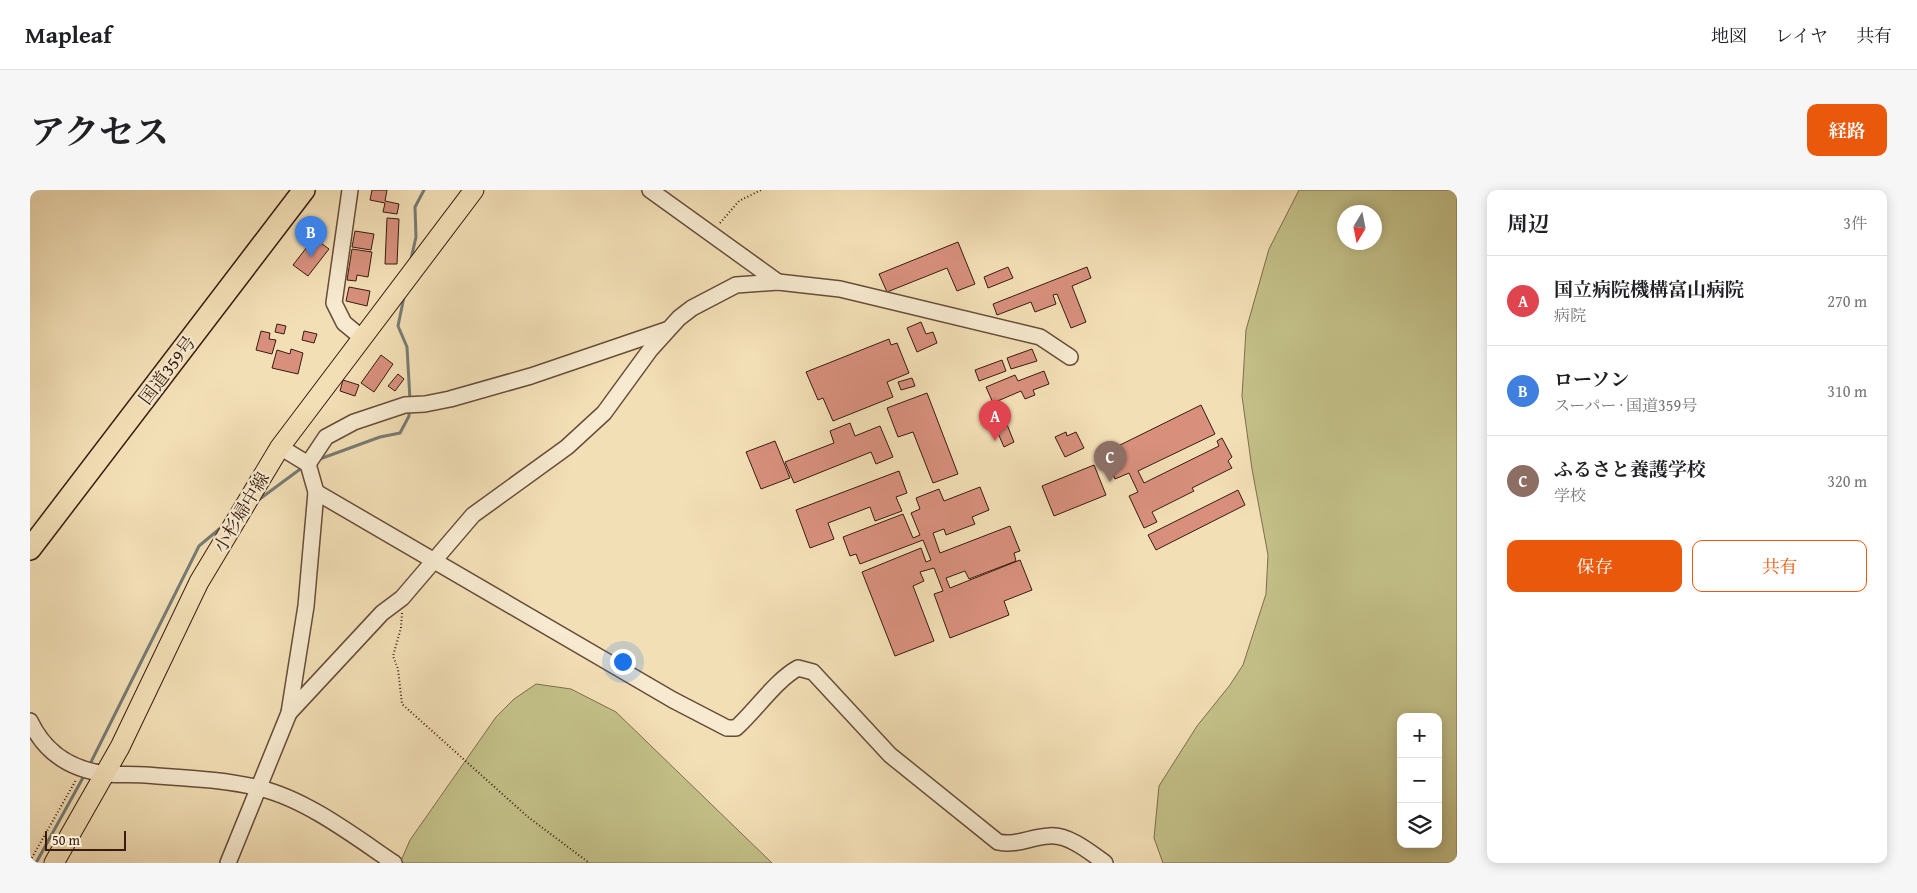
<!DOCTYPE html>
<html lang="ja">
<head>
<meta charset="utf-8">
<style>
  body { margin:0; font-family:"Gentium Book Plus","Noto Serif JP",serif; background:#f6f6f6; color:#202124 }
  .controls { position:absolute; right:15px; bottom:15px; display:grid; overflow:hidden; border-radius:10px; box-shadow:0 2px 12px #0003 }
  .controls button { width:45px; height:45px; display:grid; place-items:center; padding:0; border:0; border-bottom:1px solid #e0e0e0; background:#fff; color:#202124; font:25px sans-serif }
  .compass { position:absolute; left:1307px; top:15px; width:45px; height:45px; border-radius:50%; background:#fff; box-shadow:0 2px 12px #0003; rotate:190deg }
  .scale { position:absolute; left:15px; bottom:12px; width:81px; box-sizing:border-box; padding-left:5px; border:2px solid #381c0f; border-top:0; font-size:14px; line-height:18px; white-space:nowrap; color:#381c0f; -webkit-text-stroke:4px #f7ead0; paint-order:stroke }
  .you { position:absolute; left:592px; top:471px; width:18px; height:18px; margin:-12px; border:4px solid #fff; border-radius:50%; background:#1a73e8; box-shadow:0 0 0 8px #1a73e833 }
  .badge { display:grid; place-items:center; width:32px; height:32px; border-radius:50%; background:#ea580c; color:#fff; font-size:16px; font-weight:700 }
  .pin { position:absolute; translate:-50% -41px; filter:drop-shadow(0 1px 2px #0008) }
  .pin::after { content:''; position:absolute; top:26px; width:18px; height:15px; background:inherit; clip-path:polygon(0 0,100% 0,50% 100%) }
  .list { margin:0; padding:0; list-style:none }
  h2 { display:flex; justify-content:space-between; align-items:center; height:65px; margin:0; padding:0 20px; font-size:21px }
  h2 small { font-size:16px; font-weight:400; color:#757577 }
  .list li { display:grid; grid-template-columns:32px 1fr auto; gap:15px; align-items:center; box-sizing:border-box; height:90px; padding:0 20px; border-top:1px solid #e0e0e0 }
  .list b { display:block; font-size:19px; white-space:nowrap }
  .list p { margin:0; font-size:16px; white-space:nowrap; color:#757577 }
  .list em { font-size:16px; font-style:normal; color:#757577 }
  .actions { display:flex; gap:10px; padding:15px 20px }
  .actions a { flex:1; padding:11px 0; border:1px solid #ea580c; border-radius:10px; text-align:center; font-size:18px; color:#ea580c }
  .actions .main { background:#ea580c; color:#fff }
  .icon { flex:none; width:28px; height:28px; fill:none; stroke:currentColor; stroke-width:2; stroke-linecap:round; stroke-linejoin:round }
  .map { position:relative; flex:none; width:1427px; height:673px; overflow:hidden; border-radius:10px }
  header { display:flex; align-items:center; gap:30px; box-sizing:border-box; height:70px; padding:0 25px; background:#fff; border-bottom:1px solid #e0e0e0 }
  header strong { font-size:24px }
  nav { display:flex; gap:28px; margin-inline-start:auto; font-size:18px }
  .intro { display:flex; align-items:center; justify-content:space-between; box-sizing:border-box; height:120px; padding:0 30px }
  h1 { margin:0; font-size:35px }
  .button { padding:12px 22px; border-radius:10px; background:#ea580c; color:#fff; font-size:18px; font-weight:700 }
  main { display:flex; gap:30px; padding:0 30px }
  aside { flex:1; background:#fff; border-radius:10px; box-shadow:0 2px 12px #0003 }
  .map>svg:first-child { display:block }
  .green { fill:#c3c088; stroke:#7e6e4c; fill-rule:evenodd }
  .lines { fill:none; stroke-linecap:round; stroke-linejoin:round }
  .stream { stroke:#767b74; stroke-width:3 }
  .building { fill:#d8907d; stroke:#381c0f }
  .minor-casing { stroke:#674d39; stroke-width:18 }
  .major-casing { stroke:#381c0f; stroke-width:21 }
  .highway-casing { stroke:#381c0f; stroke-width:24 }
  .path { stroke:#381c0f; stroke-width:2; stroke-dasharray:1 2.5; stroke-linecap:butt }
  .minor { stroke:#f7ead0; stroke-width:15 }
  .major { stroke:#f3dfb6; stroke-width:19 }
  .highway { stroke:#f3dfb6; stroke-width:21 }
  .labels { text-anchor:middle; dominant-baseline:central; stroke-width:4.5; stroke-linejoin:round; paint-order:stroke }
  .street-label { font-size:18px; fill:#381c0f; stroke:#f7ead0 }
</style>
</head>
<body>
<header>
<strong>Mapleaf</strong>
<nav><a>地図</a><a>レイヤ</a><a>共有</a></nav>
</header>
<div class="intro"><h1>アクセス</h1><a class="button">経路</a></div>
<main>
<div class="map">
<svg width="1427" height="673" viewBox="0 0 1427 673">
  <rect width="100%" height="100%" fill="#f3dfb6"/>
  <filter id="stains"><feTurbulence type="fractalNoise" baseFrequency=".004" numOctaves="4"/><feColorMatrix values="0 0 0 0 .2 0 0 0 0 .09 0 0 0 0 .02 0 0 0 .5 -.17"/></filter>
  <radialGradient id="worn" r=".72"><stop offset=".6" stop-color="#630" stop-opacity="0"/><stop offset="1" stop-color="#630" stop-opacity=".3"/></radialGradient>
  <g class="green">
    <path d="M1269,0H1427V673H1133L1124,648L1129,596L1167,536L1200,495L1213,475L1236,404L1238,365L1222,279L1212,206L1216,140L1239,59ZM1314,22H1344V52H1314ZM1371,527H1408V654H1371Z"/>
    <polygon points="506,494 541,499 586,522 742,673 370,673 380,650 466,527 484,509"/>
  </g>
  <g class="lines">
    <g class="stream">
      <polyline points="381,69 386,47 385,17 394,0"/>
      <polyline points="374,107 368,136 377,157 380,210"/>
      <polyline points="287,270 350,247 370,243 379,226 379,219"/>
      <polyline points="227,311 273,277"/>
      <polyline points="59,576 169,356 194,335"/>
      <polyline points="6,673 55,584"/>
    </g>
  </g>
  <g class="building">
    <polygon points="342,0 357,0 355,11 369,14 367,24 353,22 355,13 340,10"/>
    <polygon points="357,28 369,29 367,74 355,74"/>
    <polygon points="325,41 344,44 341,60 322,57"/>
    <polygon points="284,48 299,59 278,86 263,75"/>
    <polygon points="928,52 945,94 927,101 917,78 857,102 849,84"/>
    <polygon points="322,59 342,62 338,87 327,85 326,91 317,90"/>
    <polygon points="978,77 983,88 958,98 954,87"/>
    <polygon points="1057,77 1061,88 1042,96 1056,132 1041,138 1027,104 1023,105 1026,114 1005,122 1001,112 967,125 963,114"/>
    <polygon points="319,97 340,101 337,116 316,111"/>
    <polygon points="891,132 896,144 903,142 907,153 887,162 877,138"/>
    <polygon points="247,134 256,136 254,144 245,142"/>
    <polygon points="231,141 240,143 239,149 246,150 242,164 226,160"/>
    <polygon points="274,141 287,144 284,153 272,150"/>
    <polygon points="859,149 861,155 867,153 879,183 857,192 863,207 803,231 793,208 788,210 776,182"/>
    <polygon points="261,159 273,163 268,184 242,178 247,160 260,164"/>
    <polygon points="1002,159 1007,171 981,179 977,168"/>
    <polygon points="351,165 363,174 344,202 331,193"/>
    <polygon points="972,170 976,181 949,191 945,180"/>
    <polygon points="1014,181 1019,194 1003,200 1005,205 995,209 991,201 963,213 956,197 985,185 988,191"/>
    <polygon points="368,184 374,189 365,201 358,196"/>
    <polygon points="882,188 885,196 871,200 868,192"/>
    <polygon points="313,190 329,195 325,206 310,201"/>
    <polygon points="897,203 928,284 903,293 883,242 868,247 857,218"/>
    <polygon points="1171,215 1185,244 1108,281 1114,293 1189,256 1187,251 1192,248 1202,267 1198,271 1202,278 1162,298 1164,301 1122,322 1127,332 1114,338 1099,306 1108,302 1099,283 1085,289 1079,276 1094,269 1088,256"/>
    <polygon points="974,227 984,252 974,257 963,232"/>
    <polygon points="820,233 825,246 850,236 863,267 846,274 841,262 764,293 755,272 804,253 800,241"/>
    <polygon points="1036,242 1037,246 1046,242 1054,258 1035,267 1025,247"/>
    <polygon points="745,251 760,288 731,299 716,262"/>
    <polygon points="1064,275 1076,305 1024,326 1012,296"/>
    <polygon points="869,281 877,303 866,307 872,321 845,331 840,317 798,333 804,349 780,358 766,320"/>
    <polygon points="950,297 959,320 942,327 945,334 916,345 914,339 903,343 910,363 980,336 990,361 984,363 986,371 939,389 935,381 916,388 920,398 990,370 1002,400 974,411 979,425 920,448 904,404 913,401 904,378 890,382 894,391 883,396 904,451 865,466 832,382 891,358 896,372 901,370 893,350 830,374 826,364 820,366 813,347 873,324 883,348 890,345 881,323 890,319 886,308 909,299 914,311"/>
    <polygon points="1208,300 1215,315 1126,360 1118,345"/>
  </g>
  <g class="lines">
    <g class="minor-casing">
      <g id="minor">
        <polyline points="320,0 304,113 314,133 331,147"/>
        <polyline points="620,0 748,92"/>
        <polyline points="278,274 296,247 324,232 375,215 395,214 420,209 501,186 636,140"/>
        <path d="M286,302L643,510L697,538H706C726,520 746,490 768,478L783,482L860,565L968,652C987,656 1000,647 1019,646C1038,644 1060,662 1075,673"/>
        <polyline points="259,523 352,423 372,408 443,325 537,257 574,223 620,160 649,128 662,118 706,95 748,92 810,99 1010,147 1040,167"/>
        <path d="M0,531C15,563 41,580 77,584C90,585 103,584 115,585C153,588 192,589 229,598C276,609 324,646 364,673"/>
        <polyline points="198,673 259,523 276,416 286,302 278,274 250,257"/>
      </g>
    </g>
    <g class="major-casing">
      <polyline id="major" points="24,673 90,557 169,392 250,257 444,0"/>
    </g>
    <g class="highway-casing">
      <polyline id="highway" points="0,359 274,0"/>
    </g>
    <g class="path">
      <polyline points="690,33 709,11 731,0"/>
      <polyline points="372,423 371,438 363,466 368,479 372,514 498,627 558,672"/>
      <polyline points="0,671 46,590"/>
    </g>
    <use href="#minor" class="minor"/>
    <use href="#major" class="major"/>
    <use href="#highway" class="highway"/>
  </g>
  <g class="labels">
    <g class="street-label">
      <text transform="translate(137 180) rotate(-53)">国道359号</text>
      <text transform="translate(211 322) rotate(-59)">小杉婦中線</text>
    </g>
  </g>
  <rect width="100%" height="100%" filter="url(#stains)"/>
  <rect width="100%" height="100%" fill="url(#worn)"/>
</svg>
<div class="controls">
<button>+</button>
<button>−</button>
<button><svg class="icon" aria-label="layers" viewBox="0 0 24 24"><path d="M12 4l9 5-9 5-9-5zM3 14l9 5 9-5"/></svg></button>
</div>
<svg class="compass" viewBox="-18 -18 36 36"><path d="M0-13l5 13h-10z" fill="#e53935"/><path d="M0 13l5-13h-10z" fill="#757577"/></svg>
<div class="scale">50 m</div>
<div class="you"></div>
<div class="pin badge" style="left:965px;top:251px;background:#e0444e">A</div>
<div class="pin badge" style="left:281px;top:67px;background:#3f7fe0">B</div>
<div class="pin badge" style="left:1080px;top:292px;background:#8d6e63">C</div>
</div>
<aside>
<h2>周辺<small>3件</small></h2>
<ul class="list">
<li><span class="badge" style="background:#e0444e">A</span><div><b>国立病院機構富山病院</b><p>病院</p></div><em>270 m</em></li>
<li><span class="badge" style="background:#3f7fe0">B</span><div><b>ローソン</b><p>スーパー · 国道359号</p></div><em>310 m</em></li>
<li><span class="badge" style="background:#8d6e63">C</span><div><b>ふるさと養護学校</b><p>学校</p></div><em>320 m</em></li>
</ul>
<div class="actions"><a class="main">保存</a><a>共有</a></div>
</aside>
</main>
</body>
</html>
